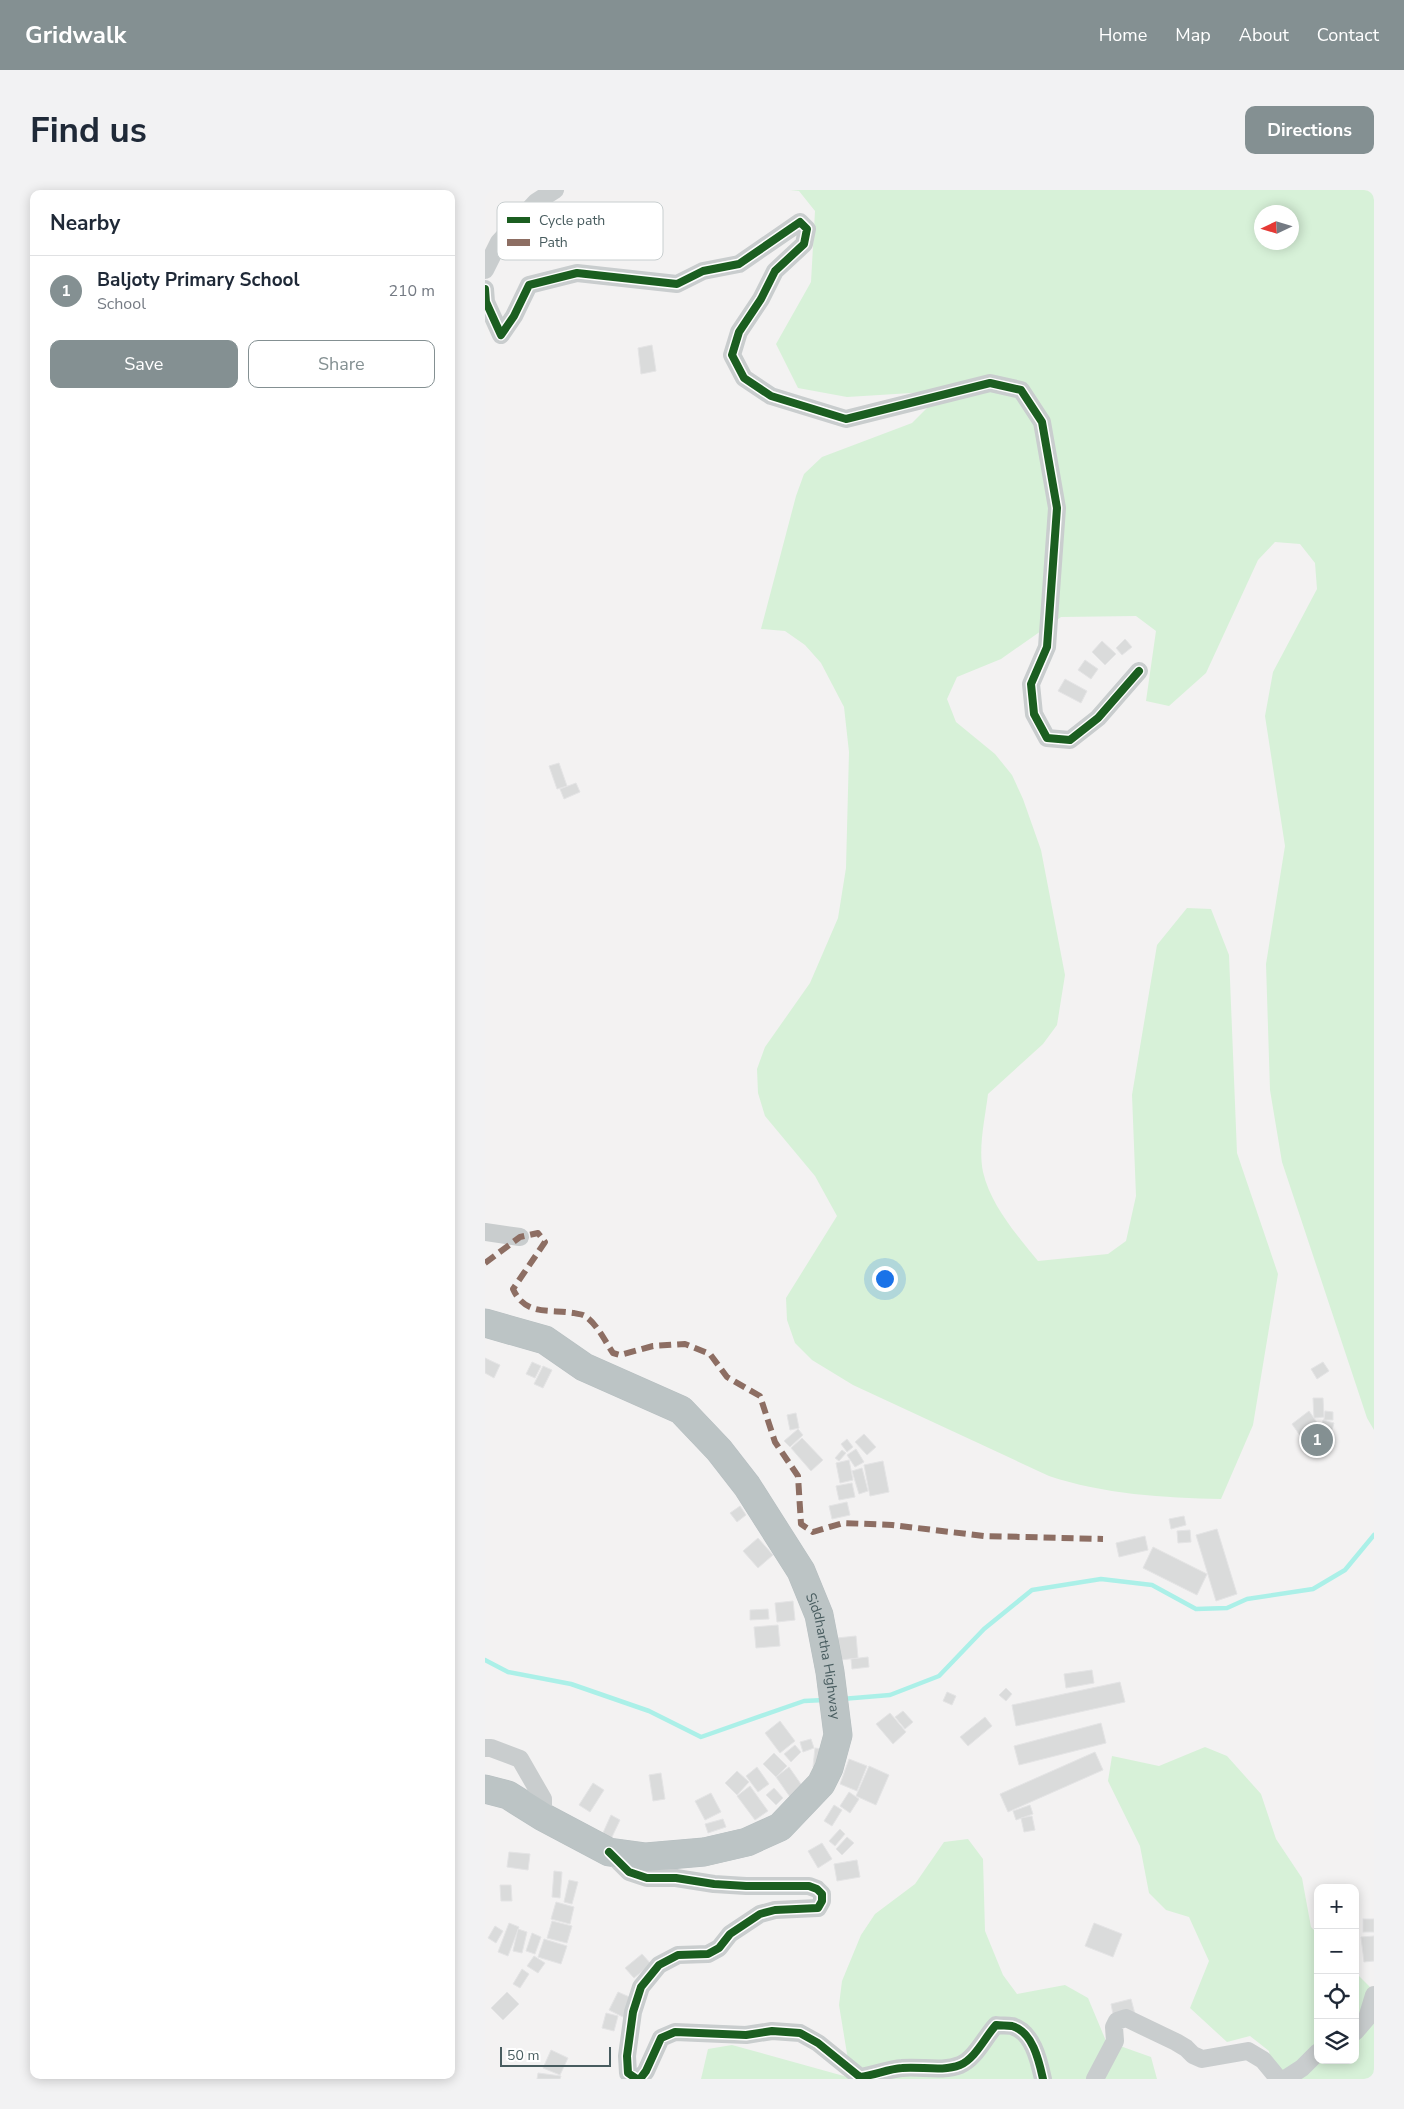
<!DOCTYPE html>
<html lang="en">
<head>
<meta charset="utf-8">
<style>
  body { margin:0; font-family:"Nunito Sans",sans-serif; background:#f2f2f3; color:#1f2937 }
  .controls { position:absolute; right:15px; bottom:15px; display:grid; overflow:hidden; border-radius:10px; box-shadow:0 2px 12px #0003 }
  .controls button { width:45px; height:45px; display:grid; place-items:center; padding:0; border:0; border-bottom:1px solid #e0e1e3; background:#fff; color:#1f2937; font:25px sans-serif }
  .compass { position:absolute; left:769px; top:15px; width:45px; height:45px; border-radius:50%; background:#fff; box-shadow:0 2px 12px #0003; rotate:266deg }
  .scale { position:absolute; left:15px; bottom:12px; width:111px; box-sizing:border-box; padding-left:5px; border:2px solid #485c5f; border-top:0; font-size:14px; line-height:18px; white-space:nowrap; color:#485c5f; -webkit-text-stroke:4px #fff; paint-order:stroke }
  .you { position:absolute; left:399px; top:1088px; width:18px; height:18px; margin:-12px; border:4px solid #fff; border-radius:50%; background:#1a73e8; box-shadow:0 0 0 8px #1a73e833 }
  .badge { display:grid; place-items:center; width:32px; height:32px; border-radius:50%; background:#849092; color:#fff; font-size:16px; font-weight:700 }
  .pin { position:absolute; translate:-50% -50%; border:2px solid #fff; box-shadow:0 1px 5px #0006 }
  .list { margin:0; padding:0; list-style:none }
  h2 { display:flex; justify-content:space-between; align-items:center; height:65px; margin:0; padding:0 20px; font-size:21px }
  h2 small { font-size:16px; font-weight:400; color:#747a83 }
  .list li { display:grid; grid-template-columns:32px 1fr auto; gap:15px; align-items:center; box-sizing:border-box; height:70px; padding:0 20px; border-top:1px solid #e0e1e3 }
  .list b { display:block; font-size:19px; white-space:nowrap }
  .list p { margin:0; font-size:16px; white-space:nowrap; color:#747a83 }
  .list em { font-size:16px; font-style:normal; color:#747a83 }
  .actions { display:flex; gap:10px; padding:15px 20px }
  .actions a { flex:1; padding:11px 0; border:1px solid #849092; border-radius:10px; text-align:center; font-size:18px; color:#849092 }
  .actions .main { background:#849092; color:#fff }
  .icon { flex:none; width:28px; height:28px; fill:none; stroke:currentColor; stroke-width:2; stroke-linecap:round; stroke-linejoin:round }
  .map { position:relative; flex:none; width:889px; height:1889px; overflow:hidden; border-radius:10px }
  header { display:flex; align-items:center; gap:30px; box-sizing:border-box; height:70px; padding:0 25px; background:#849092; color:#fff }
  header strong { font-size:24px }
  nav { display:flex; gap:28px; margin-inline-start:auto; font-size:18px }
  .intro { display:flex; align-items:center; justify-content:space-between; box-sizing:border-box; height:120px; padding:0 30px }
  h1 { margin:0; font-size:35px }
  .button { padding:12px 22px; border-radius:10px; background:#849092; color:#fff; font-size:18px; font-weight:700 }
  main { display:flex; gap:30px; padding:0 30px }
  aside { flex:1; background:#fff; border-radius:10px; box-shadow:0 2px 12px #0003 }
  .map>svg:first-child { display:block }
  .green { fill:#d7f1d8; fill-rule:evenodd }
  .lines { fill:none; stroke-linecap:round; stroke-linejoin:round }
  .stream { stroke:#abf0e8; stroke-width:4.5 }
  .building { fill:#dadbdb; stroke:#e4e4e5 }
  .highway-casing { stroke:#b7bfc1; stroke-width:29 }
  .street { stroke:#c9cdce; stroke-width:18 }
  .highway { stroke:#bcc4c5; stroke-width:28 }
  .quiet { stroke:#8d6e63; stroke-width:6; stroke-dasharray:12 6; stroke-linecap:butt }
  .cycleway-casing { stroke:#fff; stroke-width:11 }
  .cycleway { stroke:#1b5e20; stroke-width:8 }
  .labels { text-anchor:middle; dominant-baseline:central; stroke-width:5; stroke-linejoin:round; paint-order:stroke }
  .street-label { font-size:14px; fill:#485c5f; stroke:#fff }
  .key { fill:#fff; stroke:#c8cecf; stroke-width:1 }
  .key-label { font-size:14px; fill:#485c5f }
</style>
</head>
<body>
<header>
<strong>Gridwalk</strong>
<nav><a>Home</a><a>Map</a><a>About</a><a>Contact</a></nav>
</header>
<div class="intro"><h1>Find us</h1><a class="button">Directions</a></div>
<main>
<aside>
<h2>Nearby<small></small></h2>
<ul class="list">
<li><span class="badge">1</span><div><b>Baljoty Primary School</b><p>School</p></div><em>210 m</em></li>
</ul>
<div class="actions"><a class="main">Save</a><a>Share</a></div>
</aside>
<div class="map">
<svg width="889" height="1889" viewBox="0 0 889 1889">
  <rect width="100%" height="100%" fill="#f3f2f2"/>
  <g class="green">
    <path d="M305,0H889V1240L882,1228L797,972L785,900L781,774L800,656L780,526L788,482L832,399L830,373L815,354L790,352L773,370L721,483L684,516L661,511L671,441L651,426L576,427L516,469L472,487L462,509L471,532L510,564L527,585L538,609L556,660L580,785L572,835L558,854L503,904C500,929 493,957 498,982C506,1016 532,1045 553,1071L623,1064L641,1051L651,1006L647,905L672,755L702,718L726,719L744,765L752,963L793,1084L768,1235L736,1309C680,1308 617,1304 564,1286L368,1195L327,1170L310,1153L302,1130L301,1108L352,1026L330,986L280,926L273,903L272,879L280,857L325,793L353,728L361,678L364,562L359,517L336,473L320,455L300,441L276,439L311,306L319,284L337,267L427,233L459,201L362,207L313,198L291,154L326,92L330,21L314,1ZM776,22H806V52H776Z"/>
    <polygon points="720,1557 742,1566 776,1604 791,1649 817,1688 826,1737 833,1744 833,1870 870,1870 870,1782 889,1801 889,1889 789,1889 784,1861 765,1846 742,1852 705,1818 724,1771 704,1727 681,1720 664,1703 655,1656 623,1591 627,1566 674,1576"/>
    <polygon points="483,1649 498,1669 500,1741 518,1785 532,1804 580,1795 603,1808 621,1851 666,1867 672,1889 216,1889 223,1859 247,1855 366,1888 354,1815 357,1791 376,1745 390,1724 430,1694 459,1652"/>
  </g>
  <g class="lines">
    <g class="stream">
      <polyline points="0,1470 23,1482 86,1494 164,1521 216,1547 319,1511 339,1510"/>
      <polyline points="357,1509 405,1505 454,1486 499,1439 547,1400 616,1389 667,1395 711,1419 742,1418 762,1409 828,1399 860,1380 889,1345"/>
    </g>
  </g>
  <g class="building">
    <polygon points="167,155 171,181 156,184 153,158"/>
    <polygon points="640,449 647,457 637,465 631,458"/>
    <polygon points="617,451 631,464 620,475 607,462"/>
    <polygon points="600,470 613,479 606,489 593,480"/>
    <polygon points="580,489 602,501 596,513 573,501"/>
    <polygon points="74,573 82,596 72,599 64,576"/>
    <polygon points="91,593 95,602 79,609 75,599"/>
    <polygon points="0,1168 15,1175 9,1188 0,1183"/>
    <polygon points="47,1172 56,1176 50,1188 41,1184"/>
    <polygon points="838,1172 844,1181 832,1189 826,1179"/>
    <polygon points="58,1176 67,1180 58,1198 49,1194"/>
    <polygon points="828,1208 838,1208 839,1227 829,1228"/>
    <polygon points="824,1221 833,1234 816,1247 807,1234"/>
    <polygon points="840,1221 848,1222 848,1230 839,1230"/>
    <polygon points="311,1223 314,1238 305,1240 302,1225"/>
    <polygon points="838,1230 849,1233 847,1240 836,1238"/>
    <polygon points="313,1239 318,1245 305,1257 299,1251"/>
    <polygon points="379,1244 391,1257 382,1265 370,1252"/>
    <polygon points="317,1248 338,1270 326,1281 306,1258"/>
    <polygon points="362,1249 368,1257 362,1262 356,1254"/>
    <polygon points="371,1259 379,1272 370,1277 362,1265"/>
    <polygon points="357,1260 361,1263 354,1271 350,1268"/>
    <polygon points="364,1270 368,1290 355,1293 351,1273"/>
    <polygon points="398,1271 404,1302 385,1306 379,1275"/>
    <polygon points="377,1278 383,1301 374,1304 367,1281"/>
    <polygon points="367,1293 370,1307 354,1310 351,1296"/>
    <polygon points="362,1312 365,1325 347,1329 344,1316"/>
    <polygon points="255,1316 261,1325 252,1332 245,1323"/>
    <polygon points="699,1326 701,1335 686,1339 684,1329"/>
    <polygon points="732,1339 752,1404 731,1411 711,1345"/>
    <polygon points="705,1340 706,1352 693,1353 692,1341"/>
    <polygon points="660,1346 663,1360 634,1367 631,1353"/>
    <polygon points="273,1348 288,1365 273,1378 258,1361"/>
    <polygon points="668,1357 722,1384 712,1405 658,1378"/>
    <polygon points="308,1411 310,1430 292,1432 290,1413"/>
    <polygon points="283,1419 284,1429 265,1430 265,1420"/>
    <polygon points="293,1435 295,1456 271,1458 269,1437"/>
    <polygon points="371,1446 373,1468 355,1470 352,1448"/>
    <polygon points="383,1467 384,1477 367,1479 366,1469"/>
    <polygon points="607,1480 609,1493 581,1498 579,1484"/>
    <polygon points="635,1492 640,1512 531,1536 527,1515"/>
    <polygon points="521,1498 527,1504 521,1511 514,1505"/>
    <polygon points="462,1502 471,1506 467,1515 458,1511"/>
    <polygon points="418,1521 428,1532 420,1539 410,1527"/>
    <polygon points="405,1523 421,1542 408,1554 391,1534"/>
    <polygon points="500,1527 507,1536 483,1556 475,1547"/>
    <polygon points="295,1531 310,1551 295,1563 280,1543"/>
    <polygon points="616,1533 621,1553 534,1575 529,1556"/>
    <polygon points="326,1549 329,1558 318,1562 315,1552"/>
    <polygon points="310,1555 316,1562 306,1572 299,1564"/>
    <polygon points="330,1558 337,1559 334,1578 328,1577"/>
    <polygon points="610,1562 618,1580 523,1622 515,1604"/>
    <polygon points="289,1563 302,1576 291,1587 278,1574"/>
    <polygon points="364,1569 382,1576 372,1601 355,1594"/>
    <polygon points="384,1576 404,1585 391,1615 371,1606"/>
    <polygon points="272,1577 284,1594 273,1602 261,1586"/>
    <polygon points="304,1577 318,1597 305,1607 291,1587"/>
    <polygon points="252,1581 264,1592 252,1605 240,1593"/>
    <polygon points="176,1583 180,1609 168,1611 164,1585"/>
    <polygon points="108,1593 119,1600 105,1622 94,1615"/>
    <polygon points="265,1596 283,1621 270,1630 252,1606"/>
    <polygon points="289,1598 298,1608 291,1615 281,1605"/>
    <polygon points="364,1602 374,1609 365,1623 355,1616"/>
    <polygon points="226,1603 236,1622 220,1630 210,1611"/>
    <polygon points="349,1615 357,1620 347,1636 339,1631"/>
    <polygon points="545,1615 548,1624 531,1630 528,1621"/>
    <polygon points="126,1625 135,1630 126,1649 117,1645"/>
    <polygon points="547,1626 550,1640 539,1642 536,1628"/>
    <polygon points="238,1629 241,1637 223,1643 220,1634"/>
    <polygon points="355,1639 360,1644 350,1656 344,1651"/>
    <polygon points="362,1647 369,1653 357,1665 351,1659"/>
    <polygon points="337,1653 347,1669 333,1678 323,1661"/>
    <polygon points="24,1662 45,1664 43,1680 22,1677"/>
    <polygon points="372,1670 375,1687 352,1691 349,1674"/>
    <polygon points="69,1681 77,1682 75,1708 67,1707"/>
    <polygon points="84,1690 93,1692 87,1714 79,1712"/>
    <polygon points="15,1695 26,1695 27,1711 16,1711"/>
    <polygon points="71,1712 89,1717 85,1734 66,1729"/>
    <rect x="878" y="1729" width="11" height="13"/>
    <polygon points="67,1731 87,1736 82,1753 62,1748"/>
    <polygon points="24,1733 34,1737 23,1766 13,1762"/>
    <polygon points="609,1733 637,1744 628,1767 600,1756"/>
    <polygon points="10,1736 18,1741 11,1753 3,1748"/>
    <polygon points="33,1739 42,1742 37,1763 28,1761"/>
    <polygon points="47,1743 56,1747 50,1764 41,1761"/>
    <polygon points="889,1746 889,1771 879,1772 876,1747"/>
    <polygon points="59,1749 82,1756 76,1774 53,1767"/>
    <polygon points="157,1764 166,1774 149,1788 140,1778"/>
    <polygon points="49,1766 60,1773 53,1783 42,1776"/>
    <polygon points="37,1779 44,1784 35,1798 28,1794"/>
    <polygon points="22,1802 34,1814 18,1830 6,1818"/>
    <polygon points="133,1802 149,1809 140,1828 124,1820"/>
    <polygon points="646,1809 650,1824 629,1829 626,1814"/>
    <polygon points="121,1823 133,1826 129,1841 117,1838"/>
    <polygon points="66,1860 83,1868 75,1885 58,1878"/>
    <polygon points="53,1883 76,1886 75,1889 52,1889"/>
  </g>
  <g class="lines">
    <g class="highway-casing">
      <g id="highway">
        <path id="s1" d="M0,1133L60,1150L99,1177L196,1220L234,1260L262,1296L316,1381L334,1425L345,1482L353,1545L344,1578L336,1594L295,1637L262,1652L219,1662L161,1667L124,1662L58,1627L23,1605L0,1599"/>
      </g>
    </g>
    <g class="street">
      <polyline points="0,80 14,52 51,12 70,0"/>
      <polyline points="0,99 1,112 16,145 29,126 44,95 92,83 192,94 218,81 254,74 315,32 322,39 319,54 290,81 276,109 254,142 247,165 259,188 286,206 361,229 505,193 536,200 557,232 572,318 562,457 546,494 549,524 562,548 585,550 613,528 654,481"/>
      <polyline points="0,1042 35,1047"/>
      <polyline points="0,1558 6,1558 35,1569 58,1609 58,1627"/>
      <polyline points="124,1662 144,1682 162,1688 191,1688 229,1694 261,1696 324,1696 332,1699 337,1704 337,1711 333,1718 290,1720 275,1724 245,1744 234,1758 223,1764 193,1765 174,1775 156,1797 148,1822 142,1866 143,1883 152,1889"/>
      <polyline points="870,1842 882,1828 889,1805"/>
      <path d="M155,1889L161,1881L176,1848L190,1842L261,1845L287,1841L315,1843L333,1853L375,1887C390,1885 403,1879 417,1878C435,1876 457,1882 475,1875C490,1869 500,1847 511,1835C516,1836 522,1835 527,1836C548,1842 554,1871 558,1889"/>
      <polyline points="610,1889 630,1851 629,1837 632,1831 641,1828 691,1852 701,1858 708,1865 717,1869 763,1861 778,1870 792,1887 797,1889"/>
      <polyline points="800,1889 817,1878 833,1862"/>
    </g>
    <use href="#highway" class="highway"/>
    <path class="quiet" d="M0,1073L35,1047L53,1043L60,1052L28,1099C40,1126 64,1119 89,1123C92,1124 97,1124 100,1126C112,1134 120,1151 128,1163L135,1165L168,1156L200,1154L225,1164L242,1187L275,1206L290,1252L313,1286L316,1334L328,1342L358,1333L407,1335L499,1346L618,1349"/>
    <g class="cycleway-casing">
      <g id="cycleway">
        <polyline points="0,99 1,112 16,145 29,126 44,95 92,83 192,94 218,81 254,74 315,32 322,39 319,54 290,81 276,109 254,142 247,165 259,188 286,206 361,229 505,193 536,200 557,232 572,318 562,457 546,494 549,524 562,548 585,550 613,528 654,481"/>
        <polyline points="124,1662 144,1682 162,1688 191,1688 229,1694 261,1696 324,1696 332,1699 337,1704 337,1711 333,1718 290,1720 275,1724 245,1744 234,1758 223,1764 193,1765 174,1775 156,1797 148,1822 142,1866 143,1883 152,1889"/>
        <path d="M155,1889L161,1881L176,1848L190,1842L261,1845L287,1841L315,1843L333,1853L375,1887C390,1885 403,1879 417,1878C435,1876 457,1882 475,1875C490,1869 500,1847 511,1835C516,1836 522,1835 527,1836C548,1842 554,1871 558,1889"/>
      </g>
    </g>
    <use href="#cycleway" class="cycleway"/>
  </g>
  <g class="labels">
    <g class="street-label">
      <text stroke="none"><textPath href="#s1" startOffset="506">Siddhartha Highway</textPath></text>
    </g>
  </g>
  <rect x="12" y="12" width="166" height="58" rx="8" class="key"/>
  <rect x="22" y="27" width="23" height="6" fill="#1b5e20"/>
  <rect x="22" y="49" width="23" height="7" fill="#8d6e63"/>
  <g class="key-label">
    <text x="54" y="35">Cycle path</text>
    <text x="54" y="57">Path</text>
  </g>
</svg>
<div class="controls">
<button>+</button>
<button>−</button>
<button><svg class="icon" aria-label="locate" viewBox="0 0 24 24"><circle cx="12" cy="12" r="6"/><path d="M12 2v4M12 18v4M2 12h4M18 12h4"/></svg></button>
<button><svg class="icon" aria-label="layers" viewBox="0 0 24 24"><path d="M12 4l9 5-9 5-9-5zM3 14l9 5 9-5"/></svg></button>
</div>
<svg class="compass" viewBox="-18 -18 36 36"><path d="M0-13l5 13h-10z" fill="#e53935"/><path d="M0 13l5-13h-10z" fill="#747a83"/></svg>
<div class="scale">50 m</div>
<div class="you"></div>
<div class="pin badge" style="left:832px;top:1250px">1</div>
</div>
</main>
</body>
</html>
